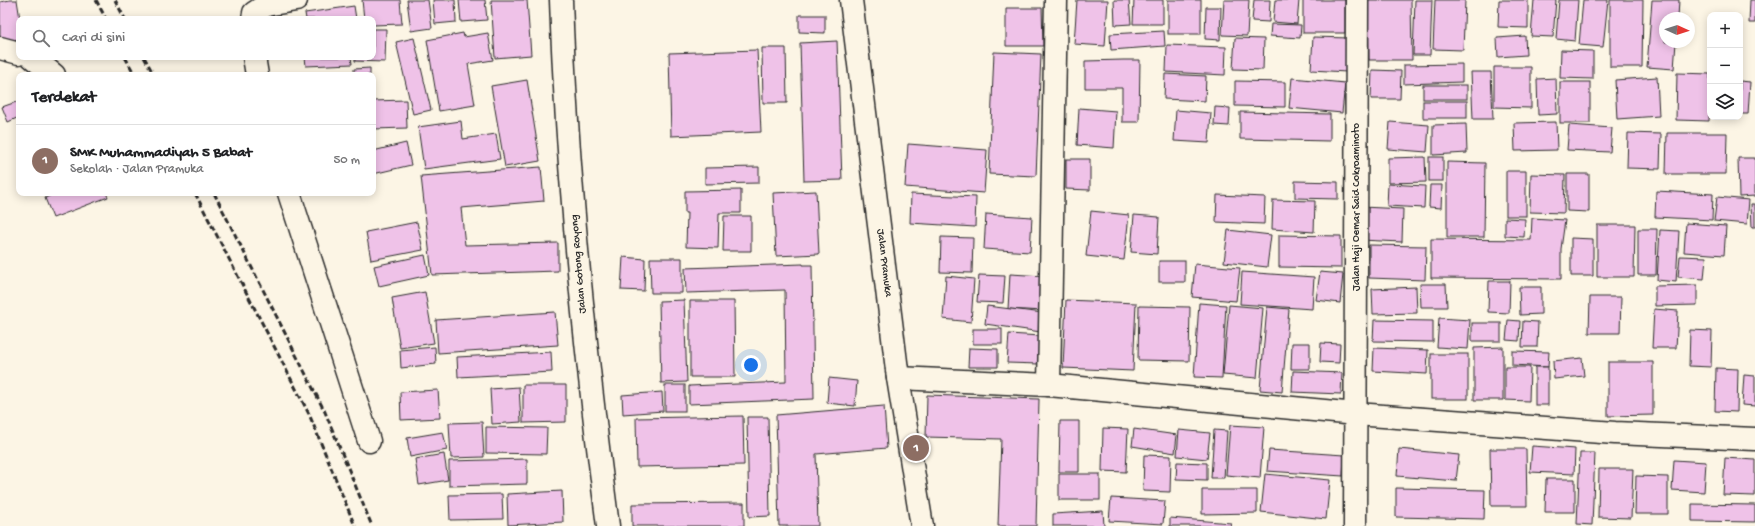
<!DOCTYPE html>
<html lang="id">
<head>
<meta charset="utf-8">
<style>
  body { margin:0; font-family:"Gochi Hand",sans-serif; background:#f6f6f6; color:#202124 }
  .controls { position:absolute; right:12px; top:12px; display:grid; overflow:hidden; border-radius:8px; box-shadow:0 2px 10px #0003 }
  .controls button { width:36px; height:36px; display:grid; place-items:center; padding:0; border:0; border-bottom:1px solid #e0e0e0; background:#fff; color:#202124; font:20px sans-serif }
  .compass { position:absolute; left:1659px; top:12px; width:36px; height:36px; border-radius:50%; background:#fff; box-shadow:0 2px 10px #0003; rotate:93deg }
  .you { position:absolute; left:751px; top:365px; width:14px; height:14px; margin:-10px; border:3px solid #fff; border-radius:50%; background:#1a73e8; box-shadow:0 0 0 6px #1a73e833 }
  .badge { display:grid; place-items:center; width:26px; height:26px; border-radius:50%; background:#c8321e; color:#fff; font-size:13px; font-weight:700 }
  .pin { position:absolute; translate:-50% -50%; border:2px solid #fff; box-shadow:0 1px 4px #0006 }
  .list { margin:0; padding:0; list-style:none }
  h2 { display:flex; justify-content:space-between; align-items:center; height:52px; margin:0; padding:0 16px; font-size:17px }
  h2 small { font-size:13px; font-weight:400; color:#757577 }
  .list li { display:grid; grid-template-columns:26px 1fr auto; gap:12px; align-items:center; box-sizing:border-box; height:72px; padding:0 16px; border-top:1px solid #e0e0e0 }
  .list b { display:block; font-size:15px; white-space:nowrap }
  .list p { margin:0; font-size:13px; white-space:nowrap; color:#757577 }
  .list em { font-size:13px; font-style:normal; color:#757577 }
  .icon { flex:none; width:22px; height:22px; fill:none; stroke:currentColor; stroke-width:2; stroke-linecap:round; stroke-linejoin:round }
  .map { position:relative; flex:none; width:1755px; height:526px; overflow:hidden }
  .search { position:absolute; background:#fff; box-shadow:0 2px 10px #0003; left:16px; top:16px; width:360px; height:44px; display:flex; align-items:center; gap:10px; box-sizing:border-box; padding:0 14px; border-radius:8px; color:#757577; font-size:15px }
  .panel { position:absolute; background:#fff; box-shadow:0 2px 10px #0003; left:16px; top:72px; width:360px; height:124px; border-radius:8px }
  .map>svg:first-child { display:block }
  .building { fill:#efc2e8; stroke:#2b2b2b }
  .lines { fill:none; stroke-linecap:round; stroke-linejoin:round }
  .minor-casing { stroke:#2b2b2b; stroke-width:25 }
  .minor { stroke:#fcf5e5; stroke-width:22 }
  .rail { stroke:#2b2b2b; stroke-width:3; stroke-dasharray:6 3; stroke-linecap:butt }
  .labels { text-anchor:middle; dominant-baseline:central; stroke-width:3; stroke-linejoin:round; paint-order:stroke }
  .street-label { font-size:11px; fill:#2b2b2b; stroke:#fcf5e5 }
</style>
</head>
<body>
<div class="map">
<svg width="1755" height="526" viewBox="0 0 1755 526">
  <rect width="100%" height="100%" fill="#fcf5e5"/>
  <filter id="ink" filterUnits="userSpaceOnUse"><feTurbulence type="fractalNoise" baseFrequency=".025" numOctaves="2"/><feDisplacementMap in="SourceGraphic" scale="8" xChannelSelector="R" yChannelSelector="G"/><feConvolveMatrix kernelMatrix="1 2 1 2 8 2 1 2 1" color-interpolation-filters="sRGB"/></filter>
  <g filter="url(#ink)">
    <g class="building">
      <polygon points="10,0 17,0 20,19 19,39 0,42 0,2"/>
      <polygon points="362,0 400,0 402,24 373,25 373,19 364,19"/>
      <polygon points="407,0 428,0 432,28 411,31"/>
      <polygon points="433,0 455,0 456,22 435,24"/>
      <polygon points="459,0 485,0 487,20 461,22"/>
      <polygon points="491,0 527,0 531,55 495,58"/>
      <polygon points="1077,0 1108,0 1105,46 1074,44"/>
      <polygon points="1114,0 1129,0 1131,24 1115,25"/>
      <polygon points="1134,0 1163,0 1163,24 1133,24"/>
      <rect x="1168" y="0" width="33" height="34"/>
      <polygon points="1224,0 1249,0 1247,36 1222,35"/>
      <polygon points="1254,0 1270,0 1269,22 1252,21"/>
      <polygon points="1275,0 1299,0 1297,24 1273,22"/>
      <rect x="1303" y="0" width="42" height="33"/>
      <polygon points="1368,0 1411,0 1412,60 1369,60"/>
      <polygon points="1415,0 1432,0 1430,55 1413,55"/>
      <polygon points="1435,0 1465,0 1463,50 1433,49"/>
      <polygon points="1499,0 1528,0 1528,28 1498,27"/>
      <polygon points="1534,0 1556,0 1553,37 1531,36"/>
      <polygon points="1559,0 1578,0 1575,41 1556,39"/>
      <polygon points="1583,0 1608,0 1603,47 1579,45"/>
      <polygon points="1610,0 1643,0 1642,67 1610,67"/>
      <polygon points="1652,0 1679,0 1678,18 1665,18 1665,42 1676,42 1674,69 1647,67"/>
      <polygon points="1750,0 1755,0 1755,23 1749,23"/>
      <polygon points="354,6 356,19 306,19 305,13"/>
      <polygon points="1206,7 1221,7 1220,40 1205,39"/>
      <polygon points="1006,8 1042,8 1043,46 1006,46"/>
      <polygon points="799,15 825,15 825,33 799,32"/>
      <polygon points="1271,24 1301,25 1300,38 1270,36"/>
      <polygon points="373,29 386,29 385,62 355,61 355,57 373,57"/>
      <polygon points="1164,31 1165,46 1111,50 1110,34"/>
      <polygon points="463,33 464,37 488,33 493,60 468,64 475,105 439,111 427,40"/>
      <polygon points="1525,36 1526,55 1498,57 1497,38"/>
      <polygon points="1313,37 1349,38 1347,72 1311,70"/>
      <polygon points="414,38 431,110 413,114 396,42"/>
      <polygon points="1235,38 1264,39 1263,70 1233,69"/>
      <polygon points="837,41 842,180 804,181 800,43"/>
      <polygon points="1167,45 1226,47 1225,75 1166,72"/>
      <polygon points="762,48 786,48 787,103 763,103"/>
      <polygon points="757,50 761,132 671,136 669,53"/>
      <polygon points="1561,50 1593,51 1593,79 1560,78"/>
      <polygon points="994,52 1041,54 1036,176 989,174"/>
      <polygon points="305,57 351,57 352,64 306,66"/>
      <polygon points="1123,60 1140,60 1139,122 1122,122 1122,88 1085,88 1085,61"/>
      <polygon points="1462,64 1462,82 1404,84 1404,65"/>
      <polygon points="1494,67 1531,67 1531,108 1494,107"/>
      <polygon points="370,68 370,75 354,75 354,69"/>
      <polygon points="1372,70 1401,71 1400,99 1371,99"/>
      <polygon points="1471,72 1491,72 1493,119 1473,119"/>
      <polygon points="1677,73 1710,74 1709,121 1676,120"/>
      <polygon points="1165,74 1206,76 1205,101 1164,99"/>
      <polygon points="1657,77 1659,116 1617,119 1615,80"/>
      <polygon points="1292,78 1345,83 1342,113 1289,108"/>
      <polygon points="1556,78 1557,114 1538,115 1537,79"/>
      <polygon points="527,80 540,161 505,167 491,86"/>
      <polygon points="1235,81 1285,82 1285,107 1235,106"/>
      <polygon points="1740,81 1750,82 1748,114 1740,114"/>
      <rect x="1560" y="82" width="30" height="41"/>
      <rect x="1423" y="85" width="44" height="14"/>
      <polygon points="406,100 407,128 373,129 373,101"/>
      <polygon points="19,101 19,117 8,122 2,107"/>
      <rect x="1423" y="101" width="44" height="17"/>
      <polygon points="1215,107 1230,108 1229,126 1214,125"/>
      <polygon points="1079,108 1116,111 1114,148 1077,145"/>
      <polygon points="1176,110 1211,113 1209,143 1174,141"/>
      <polygon points="1240,112 1330,114 1330,141 1240,139"/>
      <polygon points="461,121 463,139 496,134 500,159 424,169 418,127"/>
      <polygon points="1390,122 1429,125 1427,152 1388,149"/>
      <polygon points="1556,122 1557,150 1515,151 1514,123"/>
      <polygon points="1466,124 1467,153 1433,155 1433,125"/>
      <polygon points="1569,125 1612,128 1610,152 1567,150"/>
      <polygon points="1628,133 1661,134 1660,169 1627,168"/>
      <polygon points="1667,133 1727,133 1726,174 1666,174"/>
      <polygon points="406,143 411,165 373,174 373,151"/>
      <polygon points="908,144 987,150 984,193 905,187"/>
      <polygon points="1425,157 1426,182 1388,183 1388,158"/>
      <rect x="1429" y="157" width="14" height="24"/>
      <polygon points="1738,158 1755,158 1755,196 1739,197"/>
      <polygon points="1066,159 1090,159 1090,190 1066,189"/>
      <polygon points="1447,162 1485,163 1484,237 1447,237"/>
      <polygon points="541,167 544,201 461,208 465,245 558,243 558,271 432,275 421,176"/>
      <polygon points="759,167 759,183 705,184 705,168"/>
      <rect x="1506" y="171" width="20" height="45"/>
      <polygon points="1531,174 1565,175 1564,213 1530,212"/>
      <polygon points="1567,174 1589,174 1589,212 1567,211"/>
      <polygon points="1295,181 1338,182 1338,199 1295,198"/>
      <polygon points="1388,184 1425,186 1424,208 1387,206"/>
      <polygon points="1430,185 1442,185 1441,208 1429,207"/>
      <polygon points="741,190 741,213 719,213 718,248 686,247 687,213 685,213 685,191"/>
      <polygon points="816,191 819,254 776,256 773,193"/>
      <polygon points="1656,191 1713,194 1712,220 1655,217"/>
      <polygon points="56,193 106,193 108,197 53,218 45,198"/>
      <polygon points="911,194 976,197 975,227 910,223"/>
      <polygon points="1217,195 1265,197 1264,224 1216,222"/>
      <polygon points="1717,197 1749,200 1747,224 1714,221"/>
      <polygon points="1273,200 1315,201 1314,232 1272,229"/>
      <polygon points="1751,204 1755,204 1755,227 1752,227"/>
      <polygon points="1362,207 1403,209 1402,242 1361,240"/>
      <polygon points="1091,211 1129,215 1124,260 1086,256"/>
      <polygon points="986,214 1032,217 1030,252 984,249"/>
      <polygon points="1134,215 1159,217 1157,254 1131,252"/>
      <polygon points="724,216 751,216 751,251 723,251"/>
      <polygon points="1505,218 1525,219 1524,237 1505,236"/>
      <polygon points="1532,218 1565,220 1561,249 1561,279 1431,278 1431,239 1531,240"/>
      <polygon points="417,222 423,250 371,260 366,232"/>
      <polygon points="1686,223 1726,226 1724,255 1684,252"/>
      <polygon points="1597,225 1635,225 1634,277 1597,277"/>
      <polygon points="1638,229 1657,229 1656,275 1638,275"/>
      <polygon points="1228,230 1271,235 1267,267 1224,262"/>
      <polygon points="1660,230 1679,231 1676,282 1657,280"/>
      <polygon points="1279,235 1341,236 1341,268 1279,267"/>
      <polygon points="941,237 973,238 972,273 940,272"/>
      <polygon points="1571,238 1593,239 1593,276 1571,276"/>
      <polygon points="1369,245 1426,246 1425,280 1369,278"/>
      <polygon points="425,255 429,275 379,286 374,266"/>
      <polygon points="1680,256 1706,257 1704,279 1678,277"/>
      <polygon points="623,257 645,259 644,291 621,290"/>
      <polygon points="650,258 682,258 682,293 651,293"/>
      <rect x="1159" y="261" width="26" height="21"/>
      <polygon points="803,264 803,265 812,265 814,399 689,404 689,386 786,382 785,290 686,293 685,268"/>
      <polygon points="1195,264 1240,268 1236,301 1192,297"/>
      <polygon points="1242,272 1314,277 1312,309 1240,304"/>
      <polygon points="1320,272 1343,274 1340,303 1316,300"/>
      <polygon points="1010,274 1044,276 1043,311 1008,309"/>
      <polygon points="979,275 1005,276 1003,303 977,302"/>
      <polygon points="946,276 974,279 971,322 943,319"/>
      <polygon points="1489,281 1510,281 1509,313 1488,312"/>
      <polygon points="1420,284 1446,284 1447,307 1421,307"/>
      <polygon points="1697,285 1697,305 1655,306 1655,286"/>
      <polygon points="1416,287 1417,313 1373,314 1372,289"/>
      <polygon points="1519,287 1541,287 1541,314 1520,315"/>
      <polygon points="425,292 434,343 400,348 392,298"/>
      <polygon points="1590,297 1621,297 1620,333 1589,333"/>
      <polygon points="684,300 687,382 661,383 659,301"/>
      <polygon points="1066,300 1136,303 1133,371 1063,368"/>
      <polygon points="690,301 734,301 735,377 690,377"/>
      <polygon points="1199,303 1226,305 1222,378 1194,377"/>
      <polygon points="1229,305 1263,308 1257,378 1223,375"/>
      <polygon points="987,306 1043,313 1041,332 985,324"/>
      <polygon points="1139,306 1190,307 1189,361 1138,360"/>
      <polygon points="1267,307 1289,309 1282,392 1260,390"/>
      <polygon points="1654,309 1678,311 1676,348 1652,348"/>
      <polygon points="555,312 558,345 438,353 436,320"/>
      <polygon points="1439,318 1470,320 1468,349 1437,347"/>
      <polygon points="1374,320 1433,321 1433,342 1373,341"/>
      <polygon points="1508,320 1520,321 1519,341 1506,340"/>
      <polygon points="1523,321 1538,322 1537,347 1522,347"/>
      <rect x="1472" y="323" width="29" height="18"/>
      <rect x="973" y="329" width="29" height="15"/>
      <polygon points="1690,330 1712,331 1711,367 1689,366"/>
      <polygon points="1009,334 1040,336 1039,364 1007,363"/>
      <polygon points="1292,343 1310,343 1310,369 1291,369"/>
      <polygon points="1321,343 1340,344 1339,363 1320,362"/>
      <polygon points="435,347 436,364 401,368 400,350"/>
      <polygon points="1503,347 1503,400 1474,400 1474,348"/>
      <polygon points="969,348 998,349 998,367 968,367"/>
      <polygon points="1374,348 1428,350 1427,374 1373,371"/>
      <polygon points="1512,351 1549,352 1548,367 1512,365"/>
      <polygon points="551,352 552,372 458,377 457,357"/>
      <rect x="1431" y="354" width="37" height="45"/>
      <polygon points="1582,358 1584,376 1554,379 1553,361"/>
      <polygon points="1608,362 1653,362 1653,415 1608,416"/>
      <polygon points="1505,367 1530,367 1529,401 1505,400"/>
      <rect x="1535" y="367" width="13" height="38"/>
      <polygon points="1716,368 1738,369 1737,412 1715,411"/>
      <polygon points="1293,371 1342,373 1341,394 1292,392"/>
      <polygon points="1744,375 1755,376 1755,406 1742,405"/>
      <polygon points="829,378 857,381 855,406 827,403"/>
      <polygon points="523,385 566,385 566,422 523,423"/>
      <rect x="665" y="385" width="20" height="26"/>
      <polygon points="519,387 521,422 492,424 490,389"/>
      <polygon points="438,390 440,418 401,420 400,392"/>
      <polygon points="662,392 663,411 623,414 622,395"/>
      <polygon points="927,395 1039,399 1036,526 998,526 1001,439 926,437"/>
      <polygon points="884,406 887,448 816,454 818,526 779,526 776,415"/>
      <polygon points="743,416 744,465 637,467 636,418"/>
      <polygon points="747,417 768,417 770,516 749,517"/>
      <polygon points="1060,421 1079,421 1079,472 1059,472"/>
      <polygon points="482,422 484,457 451,458 449,423"/>
      <polygon points="1230,425 1264,427 1260,478 1226,475"/>
      <polygon points="486,427 547,428 546,454 486,453"/>
      <polygon points="1103,428 1128,429 1126,472 1102,471"/>
      <polygon points="1134,429 1177,435 1175,453 1132,446"/>
      <polygon points="1179,430 1210,433 1207,459 1177,456"/>
      <polygon points="1214,430 1227,431 1224,478 1211,478"/>
      <polygon points="443,432 447,450 410,457 407,438"/>
      <polygon points="1532,446 1575,449 1574,474 1530,472"/>
      <polygon points="1399,449 1459,455 1456,481 1397,476"/>
      <polygon points="1490,449 1526,449 1527,506 1491,506"/>
      <polygon points="1269,450 1344,455 1343,476 1267,471"/>
      <polygon points="1580,453 1595,453 1592,525 1577,524"/>
      <polygon points="444,454 448,480 419,485 415,459"/>
      <polygon points="1144,455 1171,456 1170,492 1143,491"/>
      <polygon points="1725,458 1755,460 1755,496 1723,495"/>
      <polygon points="527,459 527,484 449,486 449,461"/>
      <polygon points="1674,460 1706,462 1704,492 1672,490"/>
      <polygon points="1177,462 1207,463 1207,480 1176,479"/>
      <polygon points="1599,469 1633,469 1631,518 1598,517"/>
      <rect x="1059" y="474" width="41" height="26"/>
      <polygon points="1265,474 1330,480 1326,519 1261,512"/>
      <polygon points="1636,476 1668,477 1668,514 1635,514"/>
      <polygon points="1546,479 1575,479 1575,512 1545,512"/>
      <polygon points="1396,488 1485,490 1484,519 1396,517"/>
      <polygon points="1202,490 1257,490 1257,513 1202,514"/>
      <polygon points="562,491 563,522 508,525 507,494"/>
      <polygon points="502,494 503,519 450,520 449,495"/>
      <polygon points="1111,498 1165,501 1163,524 1109,521"/>
      <polygon points="744,503 744,526 632,526 632,504"/>
      <polygon points="1692,504 1755,505 1755,522 1692,521"/>
      <polygon points="1103,511 1104,526 1053,526 1053,514"/>
      <polygon points="1170,518 1231,523 1230,526 1170,526"/>
    </g>
    <g class="lines">
      <g class="minor-casing">
        <g id="minor">
          <path d="M561,0C567,176 585,352 608,526"/>
          <polyline points="851,0 898,378 922,526"/>
          <polyline points="253,19 254,13 266,5 296,0"/>
          <polyline points="0,48 19,53"/>
          <polyline points="32,57 54,75"/>
          <polyline points="254,57 257,75"/>
          <polyline points="289,193 369,441"/>
          <polyline points="898,378 1049,385 1356,414 1615,433 1755,439"/>
          <polyline points="1049,385 1056,0"/>
          <polyline points="1355,526 1357,0"/>
        </g>
      </g>
      <use href="#minor" class="minor"/>
      <g class="rail">
        <polyline points="96,0 106,19"/>
        <polyline points="115,0 125,19"/>
        <polyline points="125,57 135,75"/>
        <polyline points="144,57 154,75"/>
        <polyline points="195,193 309,414 355,526"/>
        <polyline points="214,193 325,412 372,526"/>
      </g>
    </g>
  </g>
  <g class="labels">
    <g class="street-label">
      <text transform="translate(1357 207) rotate(-90)">Jalan Haji Oemar Said Cokroaminoto</text>
      <text transform="translate(884 263) rotate(83)">Jalan Pramuka</text>
      <text transform="translate(579 264) rotate(-95)">Jalan Gotong Royong</text>
    </g>
  </g>
</svg>
<div class="controls">
<button>+</button>
<button>−</button>
<button><svg class="icon" aria-label="layers" viewBox="0 0 24 24"><path d="M12 4l9 5-9 5-9-5zM3 14l9 5 9-5"/></svg></button>
</div>
<svg class="compass" viewBox="-18 -18 36 36"><path d="M0-13l5 13h-10z" fill="#e53935"/><path d="M0 13l5-13h-10z" fill="#757577"/></svg>
<div class="you"></div>
<div class="pin badge" style="left:916px;top:448px;background:#8d6e63">1</div>
<div class="search"><svg class="icon" aria-label="search" viewBox="0 0 24 24"><circle cx="10" cy="10" r="6"/><path d="M15 15l6 6"/></svg>Cari di sini</div>
<section class="panel">
<h2>Terdekat<small></small></h2>
<ul class="list">
<li><span class="badge" style="background:#8d6e63">1</span><div><b>SMK Muhammadiyah 5 Babat</b><p>Sekolah · Jalan Pramuka</p></div><em>50 m</em></li>
</ul>
</section>
</div>
</body>
</html>
